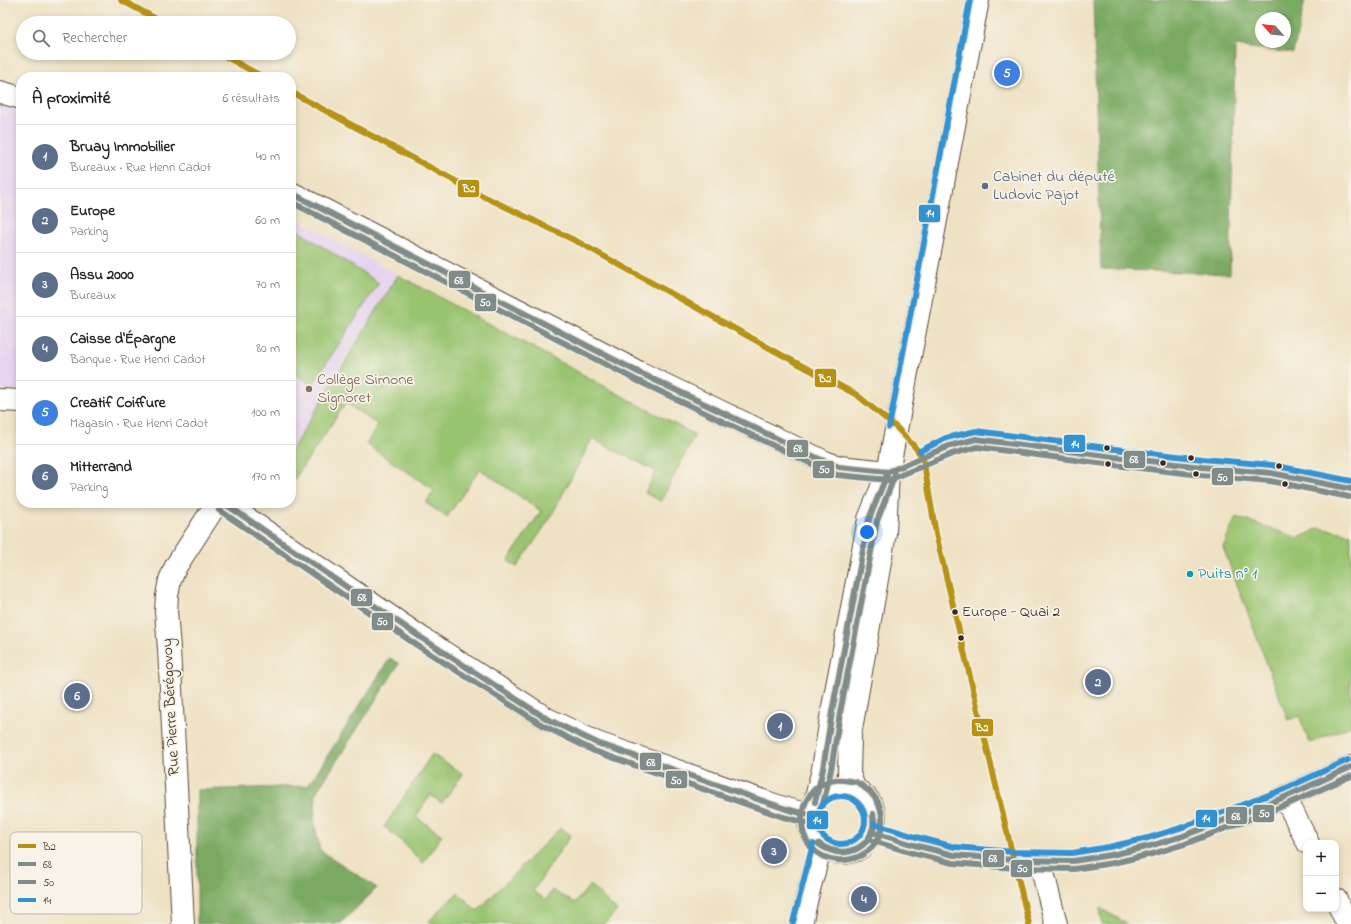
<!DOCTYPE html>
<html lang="fr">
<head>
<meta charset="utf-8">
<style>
  body { margin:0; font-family:"Indie Flower",sans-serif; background:#f6f6f6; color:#222 }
  .controls { position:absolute; right:12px; bottom:12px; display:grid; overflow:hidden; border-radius:8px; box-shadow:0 2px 6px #0003 }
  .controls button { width:36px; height:36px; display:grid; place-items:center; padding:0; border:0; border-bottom:1px solid #e0e0e0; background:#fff; color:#222; font:20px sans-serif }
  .compass { position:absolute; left:1255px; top:12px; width:36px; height:36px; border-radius:50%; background:#fff; box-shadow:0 2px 6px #0003; rotate:297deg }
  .you { position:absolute; left:867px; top:532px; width:14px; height:14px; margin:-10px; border:3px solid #fff; border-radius:50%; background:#1a73e8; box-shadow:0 0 0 6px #1a73e833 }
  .badge { display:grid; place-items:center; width:26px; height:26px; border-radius:50%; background:#c8321e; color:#fff; font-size:13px; font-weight:700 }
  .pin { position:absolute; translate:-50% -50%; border:2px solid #fff; box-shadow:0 1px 4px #0006 }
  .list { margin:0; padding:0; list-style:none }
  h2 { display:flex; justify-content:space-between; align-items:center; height:52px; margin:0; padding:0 16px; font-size:17px }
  h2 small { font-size:13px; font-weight:400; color:#767676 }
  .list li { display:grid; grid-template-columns:26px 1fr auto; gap:12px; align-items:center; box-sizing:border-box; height:64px; padding:0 16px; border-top:1px solid #e0e0e0 }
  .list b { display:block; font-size:15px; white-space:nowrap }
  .list p { margin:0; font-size:13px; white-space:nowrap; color:#767676 }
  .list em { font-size:13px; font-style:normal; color:#767676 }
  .icon { flex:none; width:22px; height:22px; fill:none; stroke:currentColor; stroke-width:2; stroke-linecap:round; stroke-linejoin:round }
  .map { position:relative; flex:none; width:1351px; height:924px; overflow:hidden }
  .search { position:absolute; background:#fff; box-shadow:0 2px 6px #0003; left:16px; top:16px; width:280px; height:44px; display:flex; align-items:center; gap:10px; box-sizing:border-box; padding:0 14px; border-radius:22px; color:#767676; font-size:15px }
  .panel { position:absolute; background:#fff; box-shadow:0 2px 6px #0003; left:16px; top:72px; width:280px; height:436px; border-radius:16px }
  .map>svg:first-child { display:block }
  .built { fill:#e6d3f0 }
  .green { fill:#99c470; stroke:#6a7747 }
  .forest { fill:#7aaa62; stroke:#5a6a40; fill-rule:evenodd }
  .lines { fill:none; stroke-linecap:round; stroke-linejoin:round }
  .minor-casing { stroke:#564637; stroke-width:24 }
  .major-casing { stroke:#564637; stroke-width:24 }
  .minor { stroke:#fff; stroke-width:22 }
  .major { stroke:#fff; stroke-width:22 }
  .bus-1-casing { stroke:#f7f3e8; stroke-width:9 }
  .bus-2-casing { stroke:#f7f3e8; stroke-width:9 }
  .bus-3-casing { stroke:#f7f3e8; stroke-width:9 }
  .bus-4-casing { stroke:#f7f3e8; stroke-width:9 }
  .bus-1 { stroke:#b69214; stroke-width:6 }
  .bus-2 { stroke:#808c89; stroke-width:6 }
  .bus-3 { stroke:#808c89; stroke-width:6 }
  .bus-4 { stroke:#3592d0; stroke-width:6 }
  .service-dot { fill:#5c6f8a; stroke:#f7f3e8; stroke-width:1.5 }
  .education-dot { fill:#8d6e63; stroke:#f7f3e8; stroke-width:1.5 }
  .bus-dot { fill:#3b2a1e; stroke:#f7f3e8; stroke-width:1.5 }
  .culture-dot { fill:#0f9aa8; stroke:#f7f3e8; stroke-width:1.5 }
  .labels { text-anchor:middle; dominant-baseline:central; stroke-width:3.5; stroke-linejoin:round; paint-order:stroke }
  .bus-label { font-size:15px; fill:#3b2a1e; stroke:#f7f3e8; text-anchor:start }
  .service-label { font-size:16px; fill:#4e5e75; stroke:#f7f3e8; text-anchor:start }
  .education-label { font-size:16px; fill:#785e54; stroke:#f7f3e8; text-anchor:start }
  .culture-label { font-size:16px; fill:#0d838f; stroke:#f7f3e8; text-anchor:start }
  .street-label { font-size:16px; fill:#3b2a1e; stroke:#f7f3e8 }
  .key { fill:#f7f3e8; stroke:#bfb7ab; stroke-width:1 }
  .key-label { font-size:11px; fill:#3b2a1e }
  .line-badge { stroke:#f7f3e8; stroke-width:1.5 }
  .badge-label { font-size:11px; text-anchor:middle; font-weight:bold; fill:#fff }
</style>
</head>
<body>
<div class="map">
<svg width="1351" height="924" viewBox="0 0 1351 924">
  <rect width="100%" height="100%" fill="#f7f3e8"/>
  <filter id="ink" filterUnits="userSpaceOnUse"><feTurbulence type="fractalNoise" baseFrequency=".025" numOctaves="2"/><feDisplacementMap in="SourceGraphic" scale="8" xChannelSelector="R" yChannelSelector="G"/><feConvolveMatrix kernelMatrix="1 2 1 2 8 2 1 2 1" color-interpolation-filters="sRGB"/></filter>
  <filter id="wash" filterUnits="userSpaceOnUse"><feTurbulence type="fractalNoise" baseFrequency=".012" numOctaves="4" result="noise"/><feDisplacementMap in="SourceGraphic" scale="16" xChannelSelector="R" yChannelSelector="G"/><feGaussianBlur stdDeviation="0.9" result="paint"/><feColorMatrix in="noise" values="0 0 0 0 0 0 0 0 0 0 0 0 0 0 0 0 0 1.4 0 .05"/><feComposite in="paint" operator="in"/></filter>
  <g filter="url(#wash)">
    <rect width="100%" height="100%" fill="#efe2c4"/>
    <g class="built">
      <polygon points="0,106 21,112 21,390 0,390"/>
      <polygon points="291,215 398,275 291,450"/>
    </g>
    <g class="green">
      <polygon points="292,227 379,283 312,385 291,371 291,229"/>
      <polygon points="398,275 695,435 661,501 645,493 656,471 592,439 549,520 517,567 508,561 541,511 480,469 447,517 426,503 434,490 366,444 378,425 346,403 291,484 291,451"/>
      <polygon points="1236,517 1299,538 1319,528 1351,534 1351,726 1310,743 1299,716 1288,720 1223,547"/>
      <polygon points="432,754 463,774 442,803 430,795 416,817 442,835 423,863 397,837 384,827"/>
      <polygon points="560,828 571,835 533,891 546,900 552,890 575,903 590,885 617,911 604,924 432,924 429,921 458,892 477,911"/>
      <polygon points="1100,908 1127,924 1102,924"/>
    </g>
    <g class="forest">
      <path d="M1093,0H1305L1293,53L1235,46L1230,274L1101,269ZM1261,18H1285V42H1261Z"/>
      <polygon points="390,658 399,664 316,793 314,822 320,850 377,888 341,923 323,924 197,924 197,790 308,786"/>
    </g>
  </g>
  <g filter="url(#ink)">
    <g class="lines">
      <g class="minor-casing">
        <g id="minor">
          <polyline points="0,92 21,98"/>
          <polyline points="291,193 638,372 827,463 839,467 888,472"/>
          <polyline points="0,400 21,401"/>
          <polyline points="224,503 423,639 547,719 597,743 786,809 809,815"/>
          <polyline points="1285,797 1351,767"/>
          <polyline points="1040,861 1056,924"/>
          <polyline points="183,924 169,649 166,611 167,596 170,580 176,566 217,503"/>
        </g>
      </g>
      <g class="major-casing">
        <g id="major">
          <circle cx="842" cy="820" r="33"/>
          <polyline points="855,790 849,774 850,735 885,533 888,472 978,0"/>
          <polyline points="815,802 823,769 832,712 869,519 882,487"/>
          <polyline points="872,832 914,845 954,855 1014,860 1073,861 1111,855 1150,846 1183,836 1285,797 1308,843"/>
          <polyline points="1336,900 1348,924"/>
          <polyline points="801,924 808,893 821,846"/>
        </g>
      </g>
      <use href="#minor" class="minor"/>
      <use href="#major" class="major"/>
      <g class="bus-1-casing">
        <g id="bus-1">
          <polyline points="121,0 164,23"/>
          <polyline points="219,53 263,77"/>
          <polyline points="291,92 479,194 580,243 782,355 857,395 897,428 914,446 923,458 936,534 1029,924"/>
        </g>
      </g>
      <g class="bus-2-casing">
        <g id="bus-2">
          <polyline points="291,193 638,372 817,458 839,467 888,472 949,446 976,439 1114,457 1202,467 1271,473 1351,489"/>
          <polyline points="224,503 423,639 547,719 597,743 786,809 809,815"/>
          <polyline points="815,802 823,769 832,712 869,519 888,472"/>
          <polyline points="872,832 914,845 954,855 1014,860 1073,861 1111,855 1150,846 1183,836 1285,797 1351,767"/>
          <path d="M819,844C839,858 867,853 873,827C874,823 873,818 873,814"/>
          <path d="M819,844C822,847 826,848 830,850C852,860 880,839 873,814"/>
        </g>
      </g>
      <g class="bus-3-casing">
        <g id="bus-3">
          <polyline points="291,202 634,379 814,465 837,475 889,480 952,454 977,447 1113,465 1201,475 1270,481 1349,497"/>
          <polyline points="219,510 418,646 544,726 594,751 783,817 807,823"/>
          <path d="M856,782C849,781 842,779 835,780C791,786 790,856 837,860C848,861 859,858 868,851C886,837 887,808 870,792C867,789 863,787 860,784"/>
          <polyline points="823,804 831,770 840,713 877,521 895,475"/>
          <polyline points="870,840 912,853 953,863 1014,868 1074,869 1113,863 1152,854 1185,844 1288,804 1351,776"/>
        </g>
      </g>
      <g class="bus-4-casing">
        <g id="bus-4">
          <polyline points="889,427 970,0"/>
          <polyline points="920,451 946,438 976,431 1115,449 1203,459 1272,465 1351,481"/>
          <circle cx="841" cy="820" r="24"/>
          <polyline points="874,824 916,837 955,847 1014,852 1072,853 1109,847 1148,838 1180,828 1282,790 1348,760"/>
          <polyline points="793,922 813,844"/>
        </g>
      </g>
      <use href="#bus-1" class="bus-1"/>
      <use href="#bus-2" class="bus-2"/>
      <use href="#bus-3" class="bus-3"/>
      <use href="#bus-4" class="bus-4"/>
    </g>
  </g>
  <circle class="service-dot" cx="985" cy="186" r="4"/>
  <circle class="education-dot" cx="309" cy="389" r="4"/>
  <g class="bus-dot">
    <circle cx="1107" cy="448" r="3.5"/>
    <circle cx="1191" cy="458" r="3.5"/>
    <circle cx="1163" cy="463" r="3.5"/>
    <circle cx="1108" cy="464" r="3.5"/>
    <circle cx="1279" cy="466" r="3.5"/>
    <circle cx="1196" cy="474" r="3.5"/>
    <circle cx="1285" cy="484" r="3.5"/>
    <circle cx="955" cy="612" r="3.5"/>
    <circle cx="961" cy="638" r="3.5"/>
  </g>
  <circle class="culture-dot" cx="1190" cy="574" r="4"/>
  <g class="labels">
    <g class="bus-label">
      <text x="962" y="612">Europe - Quai 2</text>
    </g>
    <g class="service-label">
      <text x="993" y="177">Cabinet du député<tspan x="993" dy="18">Ludovic Pajot</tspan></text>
    </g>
    <g class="education-label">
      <text x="317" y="380">Collège Simone<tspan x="317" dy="18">Signoret</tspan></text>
    </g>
    <g class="culture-label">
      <text x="1198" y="574">Puits n° 1</text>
    </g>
    <g class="street-label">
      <text transform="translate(171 707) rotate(-93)">Rue Pierre Bérégovoy</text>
    </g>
  </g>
  <rect x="10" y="832" width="132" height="82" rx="6" class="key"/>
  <rect x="18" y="844" width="18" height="4" fill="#b69214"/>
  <rect x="18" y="862" width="18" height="4" fill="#808c89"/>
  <rect x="18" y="880" width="18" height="4" fill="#808c89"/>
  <rect x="18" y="898" width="18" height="4" fill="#3592d0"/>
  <g class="key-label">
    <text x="43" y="850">B2</text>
    <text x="43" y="868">68</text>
    <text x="43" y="886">50</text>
    <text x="43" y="904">14</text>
  </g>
  <g class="line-badge">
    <rect x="457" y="179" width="23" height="19" rx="4" fill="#b69214"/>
    <rect x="918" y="204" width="23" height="19" rx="4" fill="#3592d0"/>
    <rect x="448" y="270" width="23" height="19" rx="4" fill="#808c89"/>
    <rect x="474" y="293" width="23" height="19" rx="4" fill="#808c89"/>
    <rect x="814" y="368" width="23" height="20" rx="4" fill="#b69214"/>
    <rect x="1063" y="434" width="23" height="19" rx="4" fill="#3592d0"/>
    <rect x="786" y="439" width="23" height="19" rx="4" fill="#808c89"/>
    <rect x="1123" y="450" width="23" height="19" rx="4" fill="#808c89"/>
    <rect x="812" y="460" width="23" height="19" rx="4" fill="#808c89"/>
    <rect x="1211" y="467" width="23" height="19" rx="4" fill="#808c89"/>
    <rect x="350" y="588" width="23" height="19" rx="4" fill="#808c89"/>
    <rect x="371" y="612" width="23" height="19" rx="4" fill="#808c89"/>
    <rect x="971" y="718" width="23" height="19" rx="4" fill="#b69214"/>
    <rect x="639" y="752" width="23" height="19" rx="4" fill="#808c89"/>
    <rect x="665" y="770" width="23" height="19" rx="4" fill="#808c89"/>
    <rect x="1252" y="804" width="23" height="19" rx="4" fill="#808c89"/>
    <rect x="1225" y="806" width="23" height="19" rx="4" fill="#808c89"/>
    <rect x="1195" y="809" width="23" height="19" rx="4" fill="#3592d0"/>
    <rect x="806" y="810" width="23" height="20" rx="4" fill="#3592d0"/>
    <rect x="982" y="849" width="23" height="19" rx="4" fill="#808c89"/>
    <rect x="1010" y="859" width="23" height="19" rx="4" fill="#808c89"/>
  </g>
  <g class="badge-label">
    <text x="469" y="192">B2</text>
    <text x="930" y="217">14</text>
    <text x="459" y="284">68</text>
    <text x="485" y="306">50</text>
    <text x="825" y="382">B2</text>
    <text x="1075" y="448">14</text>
    <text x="798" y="452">68</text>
    <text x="1134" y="463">68</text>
    <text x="824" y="473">50</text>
    <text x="1222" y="481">50</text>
    <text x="362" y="601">68</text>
    <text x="382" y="625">50</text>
    <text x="982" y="731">B2</text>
    <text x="651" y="766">68</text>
    <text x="676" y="784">50</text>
    <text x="1264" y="817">50</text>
    <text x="1236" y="820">68</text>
    <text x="1206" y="822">14</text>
    <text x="817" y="824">14</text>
    <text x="993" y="862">68</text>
    <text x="1022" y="872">50</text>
  </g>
</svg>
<div class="controls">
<button>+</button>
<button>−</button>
</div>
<svg class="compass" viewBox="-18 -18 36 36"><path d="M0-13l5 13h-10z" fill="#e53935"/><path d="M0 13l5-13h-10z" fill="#767676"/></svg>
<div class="you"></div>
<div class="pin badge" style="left:780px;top:726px;background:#5c6f8a">1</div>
<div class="pin badge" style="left:1098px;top:682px;background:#5c6f8a">2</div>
<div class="pin badge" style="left:774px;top:851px;background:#5c6f8a">3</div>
<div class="pin badge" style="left:864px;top:899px;background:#5c6f8a">4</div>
<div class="pin badge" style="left:1007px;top:73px;background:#3f7fe0">5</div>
<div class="pin badge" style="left:77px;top:696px;background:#5c6f8a">6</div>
<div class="search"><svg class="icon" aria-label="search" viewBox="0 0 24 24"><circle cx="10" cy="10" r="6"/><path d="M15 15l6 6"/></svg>Rechercher</div>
<section class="panel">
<h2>À proximité<small>6 résultats</small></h2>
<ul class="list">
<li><span class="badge" style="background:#5c6f8a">1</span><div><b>Bruay Immobilier</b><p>Bureaux · Rue Henri Cadot</p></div><em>40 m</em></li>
<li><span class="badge" style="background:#5c6f8a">2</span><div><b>Europe</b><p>Parking</p></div><em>60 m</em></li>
<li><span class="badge" style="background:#5c6f8a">3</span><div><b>Assu 2000</b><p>Bureaux</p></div><em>70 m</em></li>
<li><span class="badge" style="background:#5c6f8a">4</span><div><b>Caisse d'Épargne</b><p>Banque · Rue Henri Cadot</p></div><em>80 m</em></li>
<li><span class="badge" style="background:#3f7fe0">5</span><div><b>Creatif Coiffure</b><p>Magasin · Rue Henri Cadot</p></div><em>100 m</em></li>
<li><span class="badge" style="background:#5c6f8a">6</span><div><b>Mitterrand</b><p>Parking</p></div><em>170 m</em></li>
</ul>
</section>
</div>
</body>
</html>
